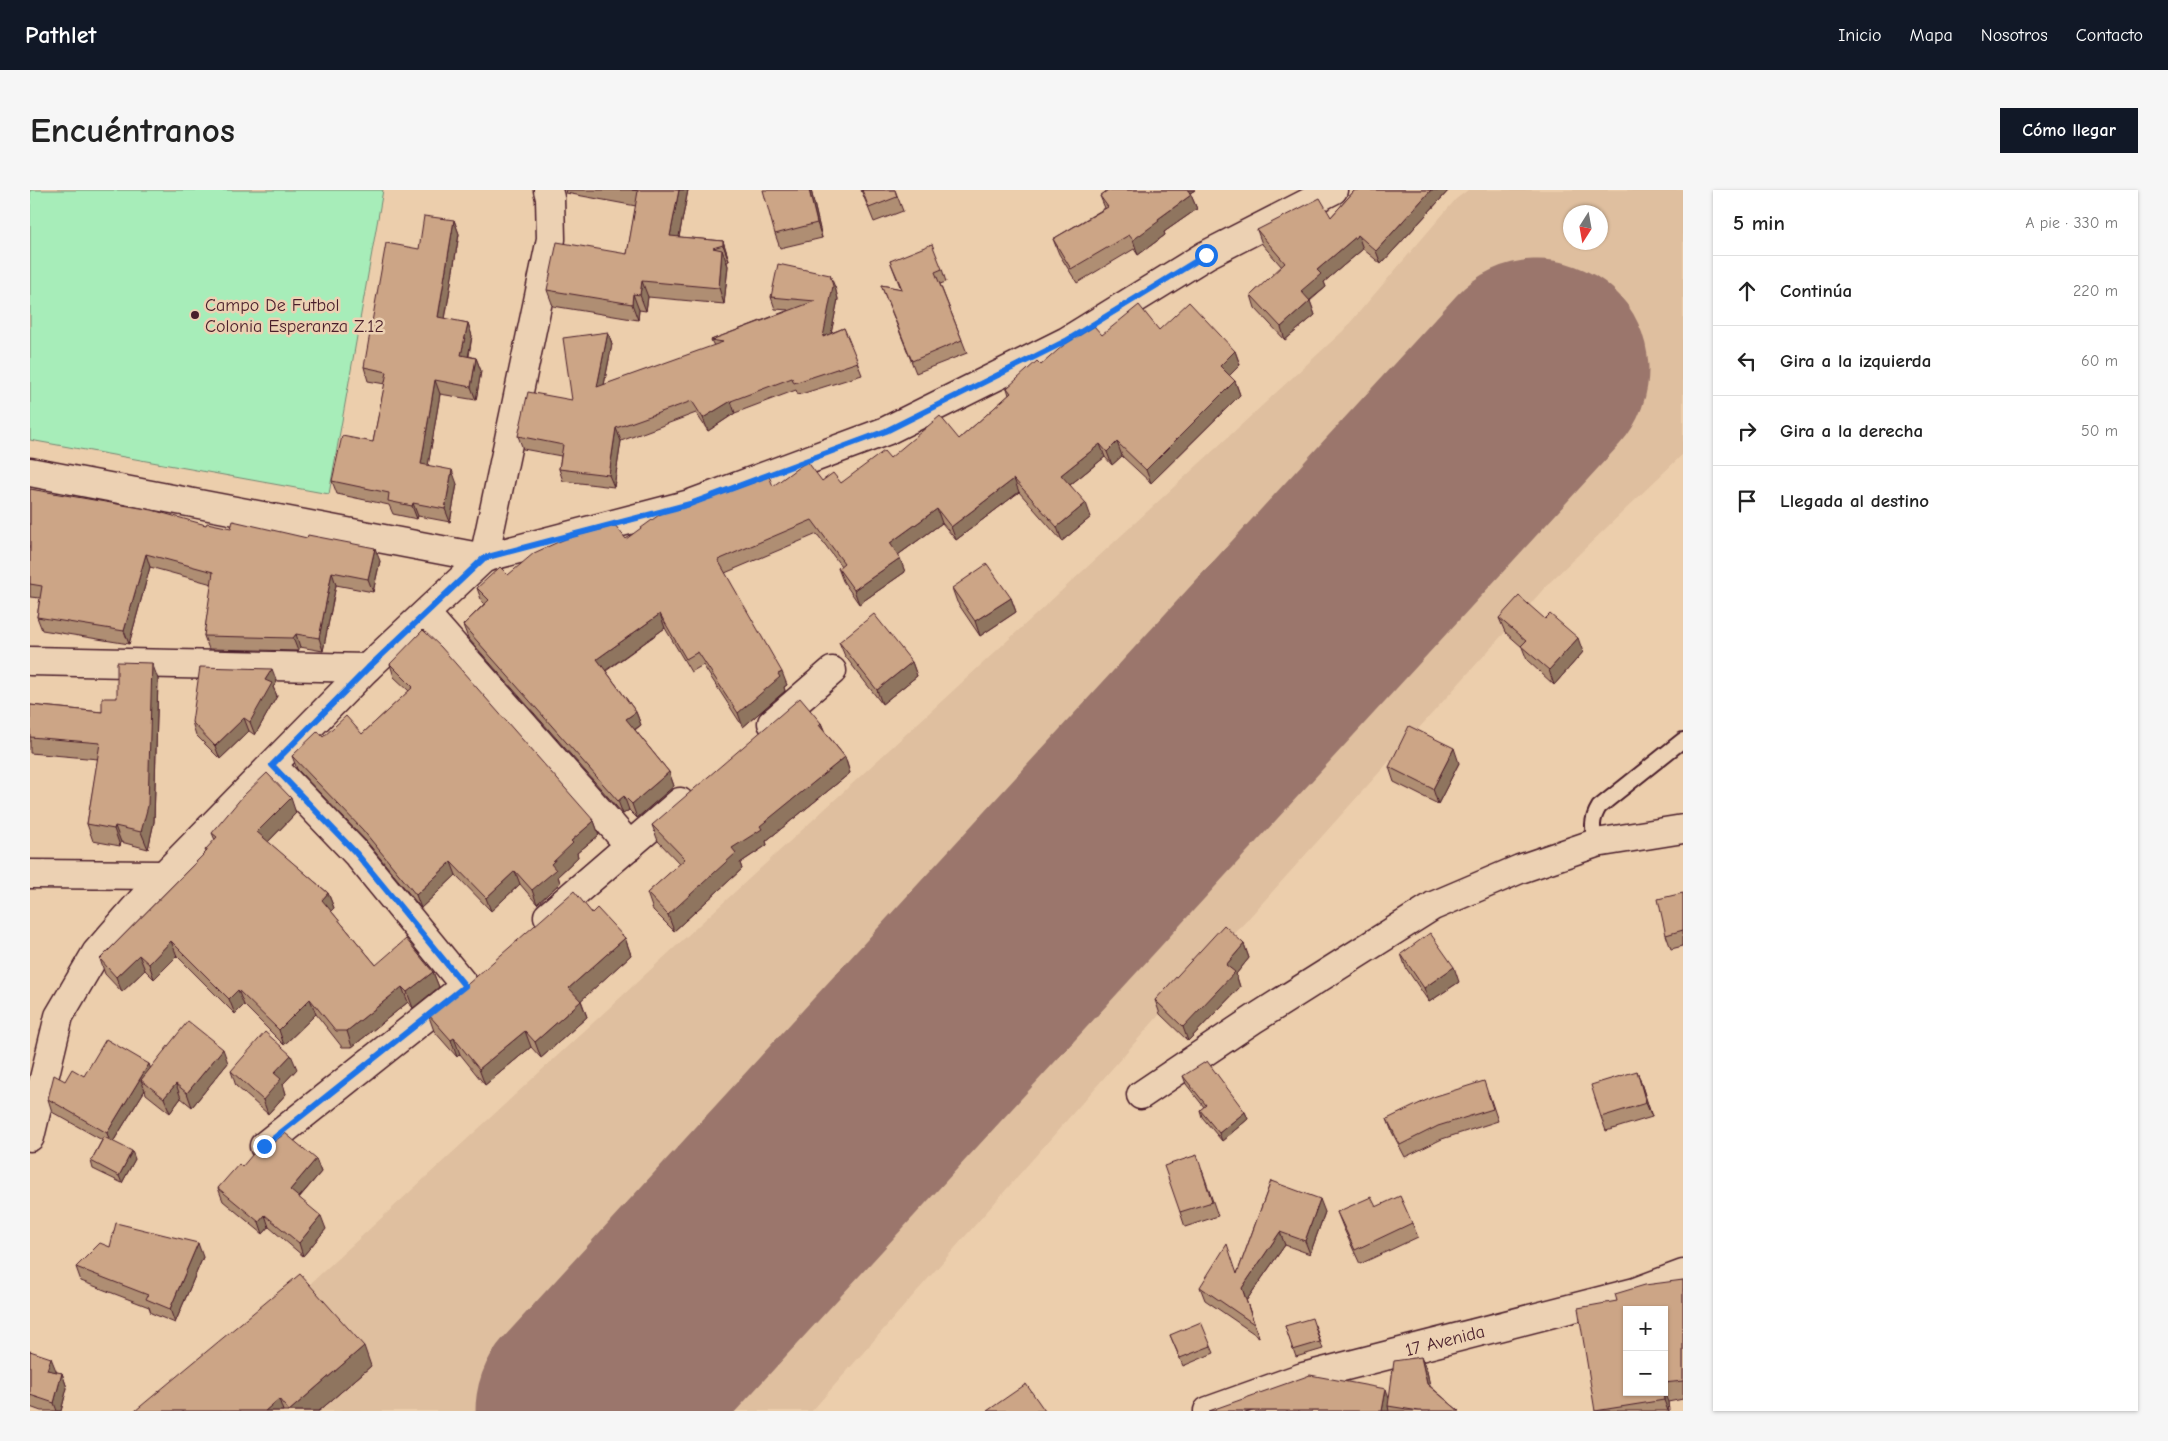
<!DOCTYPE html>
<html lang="es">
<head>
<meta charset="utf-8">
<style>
  body { margin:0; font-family:"Comic Neue",sans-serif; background:#f6f6f6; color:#222 }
  .controls { position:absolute; right:15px; bottom:15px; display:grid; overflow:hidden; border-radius:0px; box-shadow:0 1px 4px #0004 }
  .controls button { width:45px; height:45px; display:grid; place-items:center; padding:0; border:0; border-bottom:1px solid #e0e0e0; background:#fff; color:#222; font:25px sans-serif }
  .compass { position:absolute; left:1533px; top:15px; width:45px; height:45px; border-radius:50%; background:#fff; box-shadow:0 1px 4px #0004; rotate:191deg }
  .stop { position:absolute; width:15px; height:15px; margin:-11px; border:4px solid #1a73e8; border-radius:50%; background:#fff }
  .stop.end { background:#1a73e8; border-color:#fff; box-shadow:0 1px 5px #0008 }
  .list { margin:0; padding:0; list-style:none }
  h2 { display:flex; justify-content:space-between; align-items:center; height:65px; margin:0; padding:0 20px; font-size:21px }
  h2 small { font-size:16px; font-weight:400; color:#767676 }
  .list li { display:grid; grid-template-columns:32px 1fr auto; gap:15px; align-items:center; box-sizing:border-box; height:70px; padding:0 20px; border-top:1px solid #e0e0e0 }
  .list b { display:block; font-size:19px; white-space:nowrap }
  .list em { font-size:16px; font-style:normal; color:#767676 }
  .icon { flex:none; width:28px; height:28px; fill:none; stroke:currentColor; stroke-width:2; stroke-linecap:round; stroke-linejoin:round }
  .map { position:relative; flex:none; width:1653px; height:1221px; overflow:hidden; border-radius:0px }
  header { display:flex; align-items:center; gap:30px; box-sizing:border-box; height:70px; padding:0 25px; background:#111827; color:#fff }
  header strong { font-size:24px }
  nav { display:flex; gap:28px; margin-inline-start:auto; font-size:18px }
  .intro { display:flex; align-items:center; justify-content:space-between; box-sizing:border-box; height:120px; padding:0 30px }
  h1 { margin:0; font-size:35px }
  .button { padding:12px 22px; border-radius:0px; background:#111827; color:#fff; font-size:18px; font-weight:700 }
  main { display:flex; gap:30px; padding:0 30px }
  aside { flex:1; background:#fff; border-radius:0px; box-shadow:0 1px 4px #0004 }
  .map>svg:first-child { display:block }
  .built { fill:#dfbf9f; fill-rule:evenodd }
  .green { fill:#a7edb9; stroke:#788672 }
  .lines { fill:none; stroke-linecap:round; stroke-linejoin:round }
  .runway { stroke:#9b766c; stroke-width:221 }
  .lane-casing { stroke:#4a1f2b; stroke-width:18 }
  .street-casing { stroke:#4a1f2b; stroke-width:31 }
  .lane { stroke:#ecd1b3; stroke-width:14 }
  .street { stroke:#ecd1b3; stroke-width:28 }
  .wall { fill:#af8e73; stroke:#4a1f2b; fill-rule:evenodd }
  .shaded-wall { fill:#8f745e; stroke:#4a1f2b }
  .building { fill:#cca586; stroke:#4a1f2b }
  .route { stroke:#1a73e8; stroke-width:6 }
  .poi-dot { fill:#4a1f2b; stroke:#ecd1b3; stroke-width:2 }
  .labels { text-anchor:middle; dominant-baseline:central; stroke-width:5; stroke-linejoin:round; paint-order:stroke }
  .poi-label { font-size:18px; fill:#4a1f2b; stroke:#ecd1b3; text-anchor:start }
  .street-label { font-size:18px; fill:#4a1f2b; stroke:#ecd1b3 }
</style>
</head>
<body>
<header>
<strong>Pathlet</strong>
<nav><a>Inicio</a><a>Mapa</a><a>Nosotros</a><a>Contacto</a></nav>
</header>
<div class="intro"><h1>Encuéntranos</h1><a class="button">Cómo llegar</a></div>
<main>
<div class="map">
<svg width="1653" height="1221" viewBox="0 0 1653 1221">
  <rect width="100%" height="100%" fill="#ecceac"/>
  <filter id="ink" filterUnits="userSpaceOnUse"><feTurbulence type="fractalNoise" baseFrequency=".02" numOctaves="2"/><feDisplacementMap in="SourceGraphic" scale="10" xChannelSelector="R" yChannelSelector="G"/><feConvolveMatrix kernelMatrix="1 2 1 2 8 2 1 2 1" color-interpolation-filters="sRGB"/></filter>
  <g filter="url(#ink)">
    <path class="built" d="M1438,0H1653V264L1519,393L1166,787L1130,824L782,1221H139L178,1188L1313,141L1426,9ZM1540,22H1570V52H1540Z"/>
    <polygon class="green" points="0,0 353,0 299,304 0,250"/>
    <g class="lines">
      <polyline class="runway" points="556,1221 1508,180"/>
      <g class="lane-casing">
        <path id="lane" d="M1566,653C1562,639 1561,630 1569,617L1653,550"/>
      </g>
      <g class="street-casing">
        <g id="street">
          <polyline points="0,282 454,368 660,314 856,241 1037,151 1176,65 1303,0"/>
          <polyline points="396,424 600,656"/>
          <polyline points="0,471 337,478"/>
          <polyline points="742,533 802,481"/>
          <polyline points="0,684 134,685"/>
          <polyline points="518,726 650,612"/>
          <polyline points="1111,905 1224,829 1403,716 1490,679 1566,653 1653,639"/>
          <polyline points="0,947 29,826 66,763 134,685 337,478 454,368 521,49 520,8 518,0"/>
          <polyline points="234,956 435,796 326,663 242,575"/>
          <polyline points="1178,1221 1273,1187 1605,1102 1653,1084"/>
        </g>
      </g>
      <use href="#lane" class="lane"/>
      <use href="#street" class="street"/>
    </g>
    <g class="wall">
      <polygon points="535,0 658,0 649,47 693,51 698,67 699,71 697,72 698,76 694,114 618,107 616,121 609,120 608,130 523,116 517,100 597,64 606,16 536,3"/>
      <polygon points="781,0 792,48 750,58 745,44"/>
      <polygon points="831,0 865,0 873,21 844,32"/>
      <polygon points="1078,0 1165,0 1160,3 1167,19 1134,42 1135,45 1108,65 1104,59 1047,93 1029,64 1023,49 1075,18 1070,6"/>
      <polygon points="1325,0 1419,0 1351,74 1333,59 1294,92 1296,97 1280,111 1285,125 1255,150 1225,118 1221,105 1252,77 1232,54 1227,40 1301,27"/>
      <polygon points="424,30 429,44 415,129 438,133 442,146 439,166 446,168 451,181 446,210 410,204 398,275 427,294 420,332 388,326 387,329 363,324 359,315 307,304 302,291 343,252 355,194 338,191 334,177"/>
      <polygon points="860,71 912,79 916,92 910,94 937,163 886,183 851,95 871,99"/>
      <polygon points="805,97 808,109 801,143 814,138 832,185 768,205 766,200 705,223 678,241 666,223 591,251 584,297 533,291 529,279 531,266 493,259 488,246 542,210 578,142 582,154 574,195 684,156 681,150 759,120 745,119 741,107"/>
      <polygon points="1129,140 1205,161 1210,175 1199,185 1205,191 1210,205 1121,293 1092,266 1082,275 1075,267 1040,295 1061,327 1032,351 989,302 926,350 912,333 868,365 875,382 829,414 813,391 808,378 811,376 787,344 695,383 757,495 754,497 755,501 713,537 673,475 661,482 635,438 576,481 606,522 611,535 605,540 639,582 644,596 607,628 599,620 593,624 438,448 433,435 454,414 452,412 447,398 478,385 596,349 743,296 792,291 811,293 860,268 929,249 979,205 977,198 1011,175 1072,145"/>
      <polygon points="0,299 350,371 343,402 306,395 293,461 270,457 268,461 179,459 174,446 182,394 120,377 99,454 12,440 7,427 10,408 0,407"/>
      <polygon points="922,398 981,408 986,422 950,446 927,412"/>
      <polygon points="1469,428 1553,462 1524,495 1497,470 1492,457 1475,442"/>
      <polygon points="809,452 882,472 887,486 852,514 815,466"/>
      <polygon points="360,474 564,631 569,645 547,663 548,667 528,686 530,693 507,714 490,694 461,721 426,685 391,718 337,652 267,579 262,566 293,547 332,544 379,501 364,487"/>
      <polygon points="128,489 124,632 118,659 91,652 90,656 63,651 57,634 68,569 0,563 0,515 72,522 87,508"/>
      <polygon points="247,492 243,497 247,506 225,545 219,541 190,569 166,545 162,532"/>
      <polygon points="791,533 795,542 815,567 820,583 736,651 737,655 710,673 712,679 644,741 623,720 617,703 650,674 628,651 622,635"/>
      <polygon points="1429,573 1408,614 1364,592 1359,577"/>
      <polygon points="266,623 238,652 298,703 304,718 301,721 346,775 403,782 409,797 383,818 378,812 322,857 312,857 286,824 254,855 214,815 205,824 147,766 124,789 115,780 92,802 75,784 70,769 176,662 175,660 185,650 182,643"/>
      <polygon points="1653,703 1653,756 1641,759 1636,745"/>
      <polygon points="562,723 595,748 601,765 551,810 557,827 511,868 501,857 455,895 430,864 427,867 404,841 398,824"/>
      <polygon points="1214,754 1219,768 1206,784 1210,797 1158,851 1130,824 1125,810"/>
      <polygon points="1371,764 1429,792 1399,812 1376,778"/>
      <polygon points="198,873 162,917 151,908 140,923 116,904 115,900 83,952 105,969 92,993 63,979 61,971 72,950 22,922 18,909 35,891 54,886 119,874 120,878"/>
      <polygon points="267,879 253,894 256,904 238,924 206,896 201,881"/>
      <polygon points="1607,881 1612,896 1622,927 1576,941 1571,927"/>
      <polygon points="1153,886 1215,922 1218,929 1192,951 1172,927 1170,920 1174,917 1156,894"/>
      <polygon points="1459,904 1468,931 1412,949 1375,967 1362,942 1357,929"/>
      <polygon points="286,969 291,982 269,1008 296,1039 273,1066 239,1037 233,1044 193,1011 188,998 212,977"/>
      <polygon points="1172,980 1188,1026 1155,1037 1150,1022"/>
      <polygon points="1241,991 1295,1022 1280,1064 1255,1055 1216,1111 1229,1147 1175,1110 1170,1097 1207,1084"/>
      <polygon points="1346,1017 1382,1033 1388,1047 1330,1074 1313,1037 1307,1022"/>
      <polygon points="80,1057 173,1067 145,1133 121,1123 119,1117 51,1091 46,1077"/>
      <path d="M1653,1090V1209L1638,1212L1639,1221H1565L1587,1111ZM1597,1120H1634V1202Z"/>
      <polygon points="1285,1135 1293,1159 1266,1167 1255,1136"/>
      <polygon points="1140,1145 1181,1156 1184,1163 1153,1176"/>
      <polygon points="0,1161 26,1182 32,1183 37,1198 31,1221 11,1221 0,1217"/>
      <polygon points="341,1176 289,1221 105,1221"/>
      <polygon points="1397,1181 1400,1196 1429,1221 1179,1221 1359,1207"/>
    </g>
    <g class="shaded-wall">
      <polygon points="649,0 658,0 646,62 640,46"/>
      <polygon points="779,0 781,0 792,48 787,33"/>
      <polygon points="1155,0 1165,0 1157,5"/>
      <polygon points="1401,0 1419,0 1351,74 1346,61"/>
      <polygon points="1161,5 1167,19 1134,42 1135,45 1108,65 1103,50 1128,29"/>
      <polygon points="424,30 429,44 413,141 408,127"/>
      <polygon points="1328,45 1333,59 1294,92 1296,97 1275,114 1271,101 1287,80"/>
      <polygon points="693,51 698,67 699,71 693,55"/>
      <polygon points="692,60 698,76 694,114 689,98"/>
      <polygon points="800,85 805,97 808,109 798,159 793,147"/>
      <polygon points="612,91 618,107 616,121 610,105"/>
      <polygon points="603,104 609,120 608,130 602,114"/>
      <polygon points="1280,111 1285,125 1255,150 1251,137"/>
      <polygon points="438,133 442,146 436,178 431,165"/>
      <polygon points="578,142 582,154 571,210 567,197"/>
      <polygon points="1205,161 1210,175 1195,190 1190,176"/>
      <polygon points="446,168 451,181 446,210 441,197"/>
      <polygon points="405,190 410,204 396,288 391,274"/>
      <polygon points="1205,191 1210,205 1121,293 1116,280"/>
      <polygon points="701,211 705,223 678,241 673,228"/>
      <polygon points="586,238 591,251 584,297 579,285"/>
      <polygon points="1087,252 1092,266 1082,275 1077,262"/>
      <polygon points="1070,254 1075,267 1036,298 1031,285"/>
      <polygon points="422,280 427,294 420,332 415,319"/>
      <polygon points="984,289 989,302 926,350 921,337"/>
      <polygon points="383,313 388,326 387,329 382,316"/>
      <polygon points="1056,313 1061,327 1032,351 1027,337"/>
      <polygon points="907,319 912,333 865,367 860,353"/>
      <polygon points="345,358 350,371 343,402 338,389"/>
      <polygon points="116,364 120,377 99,454 94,441"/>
      <polygon points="870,368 875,382 829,414 824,400"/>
      <polygon points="302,382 306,395 293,461 289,448"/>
      <polygon points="981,408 986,422 950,446 945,431"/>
      <polygon points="630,424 635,438 572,483 567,469"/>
      <polygon points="266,444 270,457 268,461 263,448"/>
      <polygon points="1548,448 1553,462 1524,495 1519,480"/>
      <polygon points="882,472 887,486 852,514 847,500"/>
      <polygon points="122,473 128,489 124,632 118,659 111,642"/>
      <polygon points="242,479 247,492 243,497 247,506 225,545 220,532 235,490"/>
      <polygon points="752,482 757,495 754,497 755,501 713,537 708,523 748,484"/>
      <polygon points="606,522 611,535 601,542 596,529"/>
      <polygon points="214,528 219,541 190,569 185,556"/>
      <polygon points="791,533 797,549 789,535"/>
      <polygon points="1424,558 1429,573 1408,614 1403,599"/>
      <polygon points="815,567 820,583 736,651 737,655 710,673 712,679 644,741 638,725 702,658"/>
      <polygon points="639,582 644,596 607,628 602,614"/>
      <polygon points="594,606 599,620 593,624 588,611"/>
      <polygon points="261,608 266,623 232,658 227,642"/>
      <polygon points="564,631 569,645 547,663 548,667 528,686 530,693 507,714 502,700 521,674 541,651"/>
      <polygon points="85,636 91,652 90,656 84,639"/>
      <polygon points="421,672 426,685 391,718 386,705"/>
      <polygon points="485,681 490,694 461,721 456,708"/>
      <polygon points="298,703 304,718 297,725 292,710"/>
      <polygon points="595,748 601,765 546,815 539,798"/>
      <polygon points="141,751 147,766 124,789 119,774"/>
      <polygon points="1214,754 1219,768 1206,784 1210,797 1158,851 1153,837 1196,775"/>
      <polygon points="109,765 115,780 92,802 86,787"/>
      <polygon points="1424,777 1429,792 1399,812 1394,798"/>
      <polygon points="403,782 409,797 383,818 377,802"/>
      <polygon points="372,797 378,812 322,857 317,841"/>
      <polygon points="208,800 214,815 205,824 199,809"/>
      <polygon points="280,809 286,824 254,855 249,840"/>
      <polygon points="551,811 557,827 511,868 505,852"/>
      <polygon points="495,841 501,857 455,895 449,879"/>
      <polygon points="424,848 430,864 427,867 421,850"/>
      <polygon points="193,859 198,873 162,917 157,903"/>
      <polygon points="261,865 267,879 253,894 256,904 238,924 233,910 244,883"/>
      <polygon points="119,874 123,886 111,890 115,900 81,955 77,943"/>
      <polygon points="1607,881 1612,896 1622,927 1616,913"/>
      <polygon points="146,894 151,908 140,923 134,908"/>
      <polygon points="1215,922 1218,929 1192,951 1189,943"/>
      <polygon points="102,961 105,969 92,993 89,986"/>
      <polygon points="286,969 291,982 264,1013 260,1000"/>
      <polygon points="1290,1009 1295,1022 1280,1064 1275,1051"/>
      <polygon points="235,1025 239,1037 233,1044 229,1032"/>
      <polygon points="291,1026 296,1039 273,1066 269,1053"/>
      <polygon points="1250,1042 1255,1055 1216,1111 1229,1147 1212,1098"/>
      <polygon points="168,1053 173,1067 145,1133 140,1119"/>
      <polygon points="334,1156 341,1176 289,1221 259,1221"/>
      <polygon points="1391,1167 1397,1181 1402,1208 1397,1194"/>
      <polygon points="21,1168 27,1183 17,1180"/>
      <polygon points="32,1183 37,1198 31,1221 27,1221 24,1213"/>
      <polygon points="1356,1199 1361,1213 1358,1216 1359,1221 1352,1221"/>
      <polygon points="1633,1202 1634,1202 1638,1212 1639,1221 1638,1221 1634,1210"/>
      <polygon points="249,1209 253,1221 235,1221"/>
    </g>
    <g class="building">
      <polygon points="602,0 649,0 640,46 693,51 693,55 683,58 692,60 689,98 612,91 610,105 603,104 602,114 517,100 527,52 597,64 608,1"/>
      <polygon points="733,0 779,0 787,33 745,44"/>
      <polygon points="832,0 865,0 867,7 839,18"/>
      <polygon points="1078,0 1158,0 1161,5 1128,29 1129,31 1103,50 1099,45 1041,79 1023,49 1078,17 1070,6"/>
      <polygon points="1325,0 1401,0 1346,61 1328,45 1287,80 1291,84 1271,101 1280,111 1251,137 1221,105 1255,73 1227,40 1290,8 1301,27"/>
      <polygon points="394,26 424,30 408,127 438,133 431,165 446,168 441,197 405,190 391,274 422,280 415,319 383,313 382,316 358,311 359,303 302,291 312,246 343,252 357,182 334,177 356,53 389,59"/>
      <polygon points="902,54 912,79 905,82 932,150 882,171 851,95 872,99 860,71"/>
      <polygon points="748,74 800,85 803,96 793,147 814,138 828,172 764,193 762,188 701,211 673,228 662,211 586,238 579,285 529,279 533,255 488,246 498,202 542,210 533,148 578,142 567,197 693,152 681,150 785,111 741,107"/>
      <polygon points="1159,112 1205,161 1190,176 1205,191 1116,280 1087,252 1077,262 1070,254 1031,285 1056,313 1027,337 984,289 921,337 907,319 860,353 870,368 824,400 808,378 814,373 782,330 688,370 752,482 748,484 750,487 708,523 668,462 656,469 630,424 567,469 606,522 596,529 639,582 602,614 594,606 588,611 433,435 459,410 447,398 470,377 478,385 504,363 539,347 585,335 596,349 633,322 660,315 739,286 743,296 777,271 792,291 803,283 811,293 854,261 860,268 910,226 929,249 981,203 977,198 1007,171 1011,175 1036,153 1064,136 1072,145 1109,115 1129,140"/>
      <polygon points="0,299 122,320 176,335 177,333 201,338 203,331 277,348 278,345 345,358 338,389 302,382 289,448 266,444 263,448 174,446 183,382 116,364 94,441 7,427 12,396 0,394"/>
      <polygon points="957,374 981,408 945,431 922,398"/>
      <polygon points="1489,406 1515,429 1520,424 1548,448 1519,480 1491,456 1496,451 1469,428"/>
      <polygon points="844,424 882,472 847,500 809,452"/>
      <polygon points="393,440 411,457 564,631 541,651 543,653 521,674 526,680 502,700 485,681 456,708 421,672 386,705 332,639 262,566 288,541 293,547 316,526 332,544 383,497 360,474"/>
      <polygon points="87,472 122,473 118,616 111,642 85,636 84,639 57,634 70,553 0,547 0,515 72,522 72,508 87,508"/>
      <polygon points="170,477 242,479 235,490 242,493 220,532 214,528 185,556 162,532"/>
      <polygon points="770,508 791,533 789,535 815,567 730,636 732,639 702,658 706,663 638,725 617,703 655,669 622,635"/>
      <polygon points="1379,536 1424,558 1403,599 1359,577"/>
      <polygon points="237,583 261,608 227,642 298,703 292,710 346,775 376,749 403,782 377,802 372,797 317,841 306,841 280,809 249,840 208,800 199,809 141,751 119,774 109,765 86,787 70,769 178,660 175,660 187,647 182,643 213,606"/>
      <polygon points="544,701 562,723 567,718 595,748 539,798 551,811 505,852 495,841 449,879 424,848 421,850 398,824 439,793"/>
      <polygon points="1653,703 1653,740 1636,745 1628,709"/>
      <polygon points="1194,735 1214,754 1196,775 1205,782 1153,837 1125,810"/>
      <polygon points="1400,743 1424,777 1394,798 1371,764"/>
      <polygon points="158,831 193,859 157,903 146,894 134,908 111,890"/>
      <polygon points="235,842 261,865 244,883 251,889 233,910 201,881"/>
      <polygon points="76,849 119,874 77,943 18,909 24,885 35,891 42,879 54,886"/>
      <polygon points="1177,871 1215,922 1189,943 1170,920 1176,915 1153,886"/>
      <polygon points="1607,881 1616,913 1571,927 1561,895"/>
      <polygon points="1454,891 1463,919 1408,936 1370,955 1357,929 1403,907"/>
      <polygon points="255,943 286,969 260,1000 291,1026 269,1053 235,1025 229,1032 188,998 209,974 212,977 228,958 239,956"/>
      <polygon points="74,947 102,961 89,986 61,971"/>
      <polygon points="1167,965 1182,1012 1150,1022 1134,976"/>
      <polygon points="1241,991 1290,1009 1275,1051 1250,1042 1212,1098 1224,1134 1170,1097 1197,1054 1207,1084"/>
      <polygon points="1370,1006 1382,1033 1325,1060 1307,1022 1341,1007 1346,1017"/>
      <polygon points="86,1033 168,1053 140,1119 116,1109 118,1105 46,1077 70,1053 80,1057"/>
      <polygon points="270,1084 334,1156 259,1221 249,1209 235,1221 105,1221"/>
      <polygon points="1653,1090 1653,1191 1634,1193 1634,1120 1597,1120 1597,1202 1633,1202 1634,1210 1565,1221 1548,1118 1587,1111 1585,1104 1615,1095"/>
      <polygon points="1282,1128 1290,1152 1263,1160 1255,1136"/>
      <polygon points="1171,1132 1181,1156 1150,1168 1140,1145"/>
      <polygon points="0,1161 21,1168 17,1180 32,1183 24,1213 0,1205"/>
      <polygon points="1391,1167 1397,1194 1429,1221 1389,1221 1358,1216 1364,1171"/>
      <polygon points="1280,1185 1356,1199 1352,1221 1179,1221 1272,1188"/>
      <polygon points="996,1194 1015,1221 957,1221"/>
    </g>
  </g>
  <g class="lines" filter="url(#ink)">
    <polyline class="route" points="234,956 435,796 326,663 242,575 338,478 454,368 660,314 856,241 1036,151 1176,65"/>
  </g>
  <circle class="poi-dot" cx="165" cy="125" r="5"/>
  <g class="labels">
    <g class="poi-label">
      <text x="175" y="115">Campo De Futbol<tspan x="175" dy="21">Colonia Esperanza Z.12</tspan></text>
    </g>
    <g class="street-label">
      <text transform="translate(1415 1151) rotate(-14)">17 Avenida</text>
    </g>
  </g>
</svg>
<div class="controls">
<button>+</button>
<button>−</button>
</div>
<svg class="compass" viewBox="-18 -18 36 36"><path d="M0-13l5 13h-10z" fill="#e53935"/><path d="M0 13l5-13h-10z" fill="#767676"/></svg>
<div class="stop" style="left:1176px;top:65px"></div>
<div class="stop end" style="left:234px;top:956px"></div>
</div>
<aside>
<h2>5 min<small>A pie · 330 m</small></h2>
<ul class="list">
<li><svg class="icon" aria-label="ahead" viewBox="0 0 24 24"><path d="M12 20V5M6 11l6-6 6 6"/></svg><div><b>Continúa</b></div><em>220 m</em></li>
<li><svg class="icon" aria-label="left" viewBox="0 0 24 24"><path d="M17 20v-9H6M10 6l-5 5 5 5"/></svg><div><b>Gira a la izquierda</b></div><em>60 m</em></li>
<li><svg class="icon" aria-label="right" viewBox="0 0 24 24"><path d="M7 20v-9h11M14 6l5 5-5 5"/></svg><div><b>Gira a la derecha</b></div><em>50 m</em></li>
<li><svg class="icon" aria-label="arrive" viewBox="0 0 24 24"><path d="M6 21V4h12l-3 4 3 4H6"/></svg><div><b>Llegada al destino</b></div></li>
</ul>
</aside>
</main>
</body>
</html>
